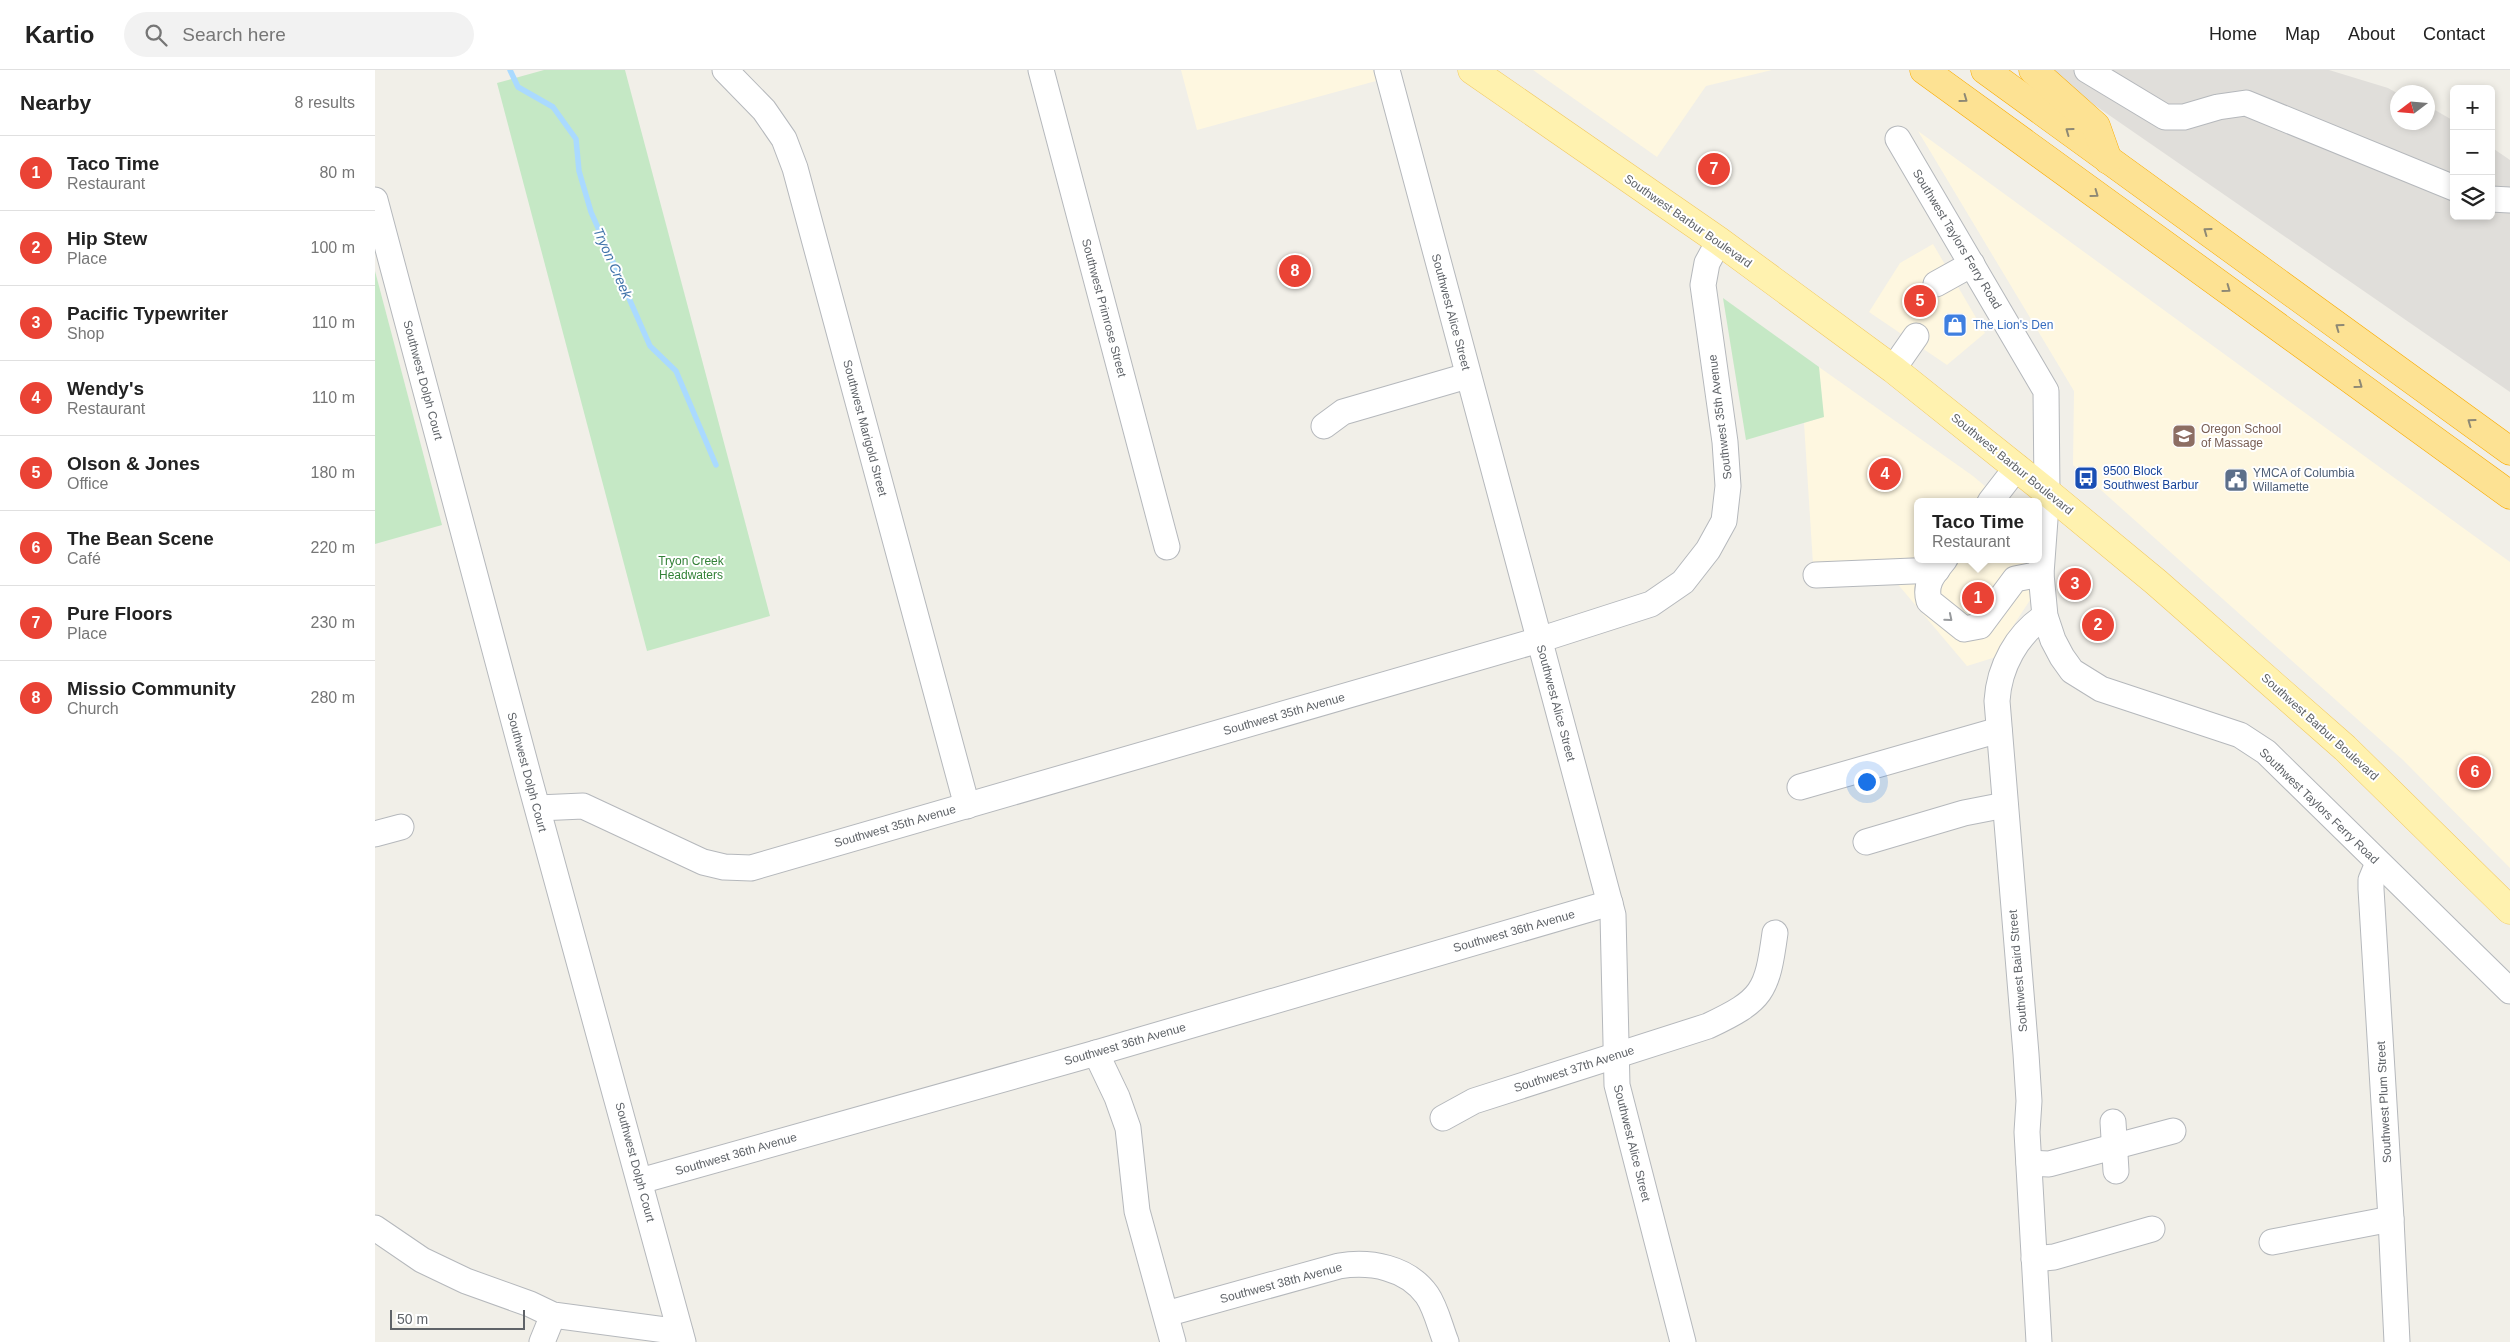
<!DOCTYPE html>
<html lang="en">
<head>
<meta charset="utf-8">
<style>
  body { margin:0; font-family:Arial,sans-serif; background:#f2f2f2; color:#222 }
  .controls { position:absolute; right:15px; top:15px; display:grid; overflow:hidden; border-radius:8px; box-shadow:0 2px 8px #0003 }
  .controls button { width:45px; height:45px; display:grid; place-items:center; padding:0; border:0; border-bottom:1px solid #e0e0e0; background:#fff; color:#222; font:25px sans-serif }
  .compass { position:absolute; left:2015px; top:15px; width:45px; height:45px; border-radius:50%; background:#fff; box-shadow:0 2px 8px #0003; rotate:254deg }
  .scale { position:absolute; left:15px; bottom:12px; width:135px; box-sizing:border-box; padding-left:5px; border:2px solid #5f6368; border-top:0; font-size:14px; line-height:18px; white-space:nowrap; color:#5f6368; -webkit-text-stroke:4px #fff; paint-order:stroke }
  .you { position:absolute; left:1491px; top:711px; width:18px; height:18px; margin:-12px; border:4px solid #fff; border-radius:50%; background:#1a73e8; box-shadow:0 0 0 8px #1a73e833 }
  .badge { display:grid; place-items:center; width:32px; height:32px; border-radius:50%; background:#ea4335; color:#fff; font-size:16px; font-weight:700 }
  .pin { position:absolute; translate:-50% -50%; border:2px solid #fff; box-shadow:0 1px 5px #0006 }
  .popup { position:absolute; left:1539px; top:428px; width:128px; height:65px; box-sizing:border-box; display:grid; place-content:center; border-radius:8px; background:#fff; filter:drop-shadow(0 1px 4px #0005); font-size:16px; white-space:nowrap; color:#767676 }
  .popup b { font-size:19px; color:#222 }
  .popup::after { content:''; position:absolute; left:50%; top:100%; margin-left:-10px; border:10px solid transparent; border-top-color:#fff }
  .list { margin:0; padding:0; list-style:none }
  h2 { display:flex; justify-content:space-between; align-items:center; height:65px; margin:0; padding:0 20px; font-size:21px }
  h2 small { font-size:16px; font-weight:400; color:#767676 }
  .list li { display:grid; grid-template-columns:32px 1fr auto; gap:15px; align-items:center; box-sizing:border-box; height:75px; padding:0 20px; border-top:1px solid #e0e0e0 }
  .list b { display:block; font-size:19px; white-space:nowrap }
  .list p { margin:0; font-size:16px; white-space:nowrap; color:#767676 }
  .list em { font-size:16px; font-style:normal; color:#767676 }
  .icon { flex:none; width:28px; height:28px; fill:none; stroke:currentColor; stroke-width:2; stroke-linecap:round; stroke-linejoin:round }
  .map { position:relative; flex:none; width:2135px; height:1272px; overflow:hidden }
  header { display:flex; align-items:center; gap:30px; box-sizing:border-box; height:70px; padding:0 25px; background:#fff; border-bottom:1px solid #e0e0e0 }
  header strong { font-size:24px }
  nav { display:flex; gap:28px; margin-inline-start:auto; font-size:18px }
  .search { width:350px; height:45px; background:#f2f2f2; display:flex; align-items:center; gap:12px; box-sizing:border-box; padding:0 18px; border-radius:28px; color:#767676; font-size:19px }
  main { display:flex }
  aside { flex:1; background:#fff }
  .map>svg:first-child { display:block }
  .commercial { fill:#fef7e0 }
  .industrial { fill:#e0deda }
  .green { fill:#c5e8c5 }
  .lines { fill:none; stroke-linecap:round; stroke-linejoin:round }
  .stream { stroke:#aadaff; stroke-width:5.5 }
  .minor-casing { stroke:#b5b8bc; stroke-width:27 }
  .major-casing { stroke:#f2c960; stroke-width:29 }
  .highway-casing { stroke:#f9ab00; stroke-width:29 }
  .minor { stroke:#fff; stroke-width:25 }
  .major { stroke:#fff2af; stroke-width:28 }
  .highway { stroke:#fde293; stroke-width:28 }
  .oneway { stroke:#8e8975 }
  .oneway2 { stroke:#979a9d }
  .labels { text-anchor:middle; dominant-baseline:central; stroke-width:4; stroke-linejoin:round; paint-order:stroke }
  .street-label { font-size:12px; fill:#5f6368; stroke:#fff }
  .shop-label { font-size:12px; fill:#366cbe; stroke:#fff; text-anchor:start }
  .education-label { font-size:12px; fill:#785e54; stroke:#fff; text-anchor:start }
  .transit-label { font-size:12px; fill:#164399; stroke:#fff; text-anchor:start }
  .service-label { font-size:12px; fill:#4e5e75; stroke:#fff; text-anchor:start }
  .park-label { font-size:12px; fill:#348238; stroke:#fff }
  .water-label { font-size:14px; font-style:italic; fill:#4174aa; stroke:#fff }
</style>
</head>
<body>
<header>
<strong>Kartio</strong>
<div class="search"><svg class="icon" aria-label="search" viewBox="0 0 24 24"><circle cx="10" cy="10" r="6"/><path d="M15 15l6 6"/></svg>Search here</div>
<nav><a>Home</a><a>Map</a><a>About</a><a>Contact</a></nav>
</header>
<main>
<aside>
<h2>Nearby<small>8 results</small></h2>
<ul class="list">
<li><span class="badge">1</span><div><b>Taco Time</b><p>Restaurant</p></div><em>80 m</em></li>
<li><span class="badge">2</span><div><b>Hip Stew</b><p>Place</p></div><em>100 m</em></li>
<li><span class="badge">3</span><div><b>Pacific Typewriter</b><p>Shop</p></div><em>110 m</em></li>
<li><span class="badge">4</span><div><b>Wendy's</b><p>Restaurant</p></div><em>110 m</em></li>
<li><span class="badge">5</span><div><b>Olson &amp; Jones</b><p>Office</p></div><em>180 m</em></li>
<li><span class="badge">6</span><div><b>The Bean Scene</b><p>Café</p></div><em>220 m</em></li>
<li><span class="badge">7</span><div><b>Pure Floors</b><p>Place</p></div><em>230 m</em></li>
<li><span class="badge">8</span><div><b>Missio Community</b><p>Church</p></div><em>280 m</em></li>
</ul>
</aside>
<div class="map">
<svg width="2135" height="1272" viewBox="0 0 2135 1272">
  <rect width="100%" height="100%" fill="#f1efe8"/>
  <g class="commercial">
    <polygon points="806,0 998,0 1001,11 822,60"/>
    <polygon points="1158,0 1397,0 1331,16 1282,87"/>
    <polygon points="1543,61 2135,492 2135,798 2028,690 1698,395 1699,321"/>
    <polygon points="1558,174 1610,263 1572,295 1494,242 1525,193"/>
    <polygon points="1444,297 1598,406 1629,432 1543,432 1543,489 1657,489 1659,524 1627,573 1621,587 1592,596 1520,511 1438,494 1429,353 1448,347"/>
  </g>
  <polygon class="industrial" points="1678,0 1954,0 2013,18 2022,23 2022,52 2052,52 2053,36 2079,51 2079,146 2116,146 2116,77 2135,90 2135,322 1718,34"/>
  <g class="green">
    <polygon points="169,0 250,0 395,546 272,581 122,13"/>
    <polygon points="0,201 67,455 0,474"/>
    <polygon points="1348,228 1444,297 1449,347 1371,370"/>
  </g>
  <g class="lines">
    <polyline class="stream" points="135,0 143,17 178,37 201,69 204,101 216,142 275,276 301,301 341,395"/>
    <g class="minor-casing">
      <g id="minor">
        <polyline points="350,0 389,40 409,69 420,98 592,736"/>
        <polyline points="666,0 792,477"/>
        <polyline points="1012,0 1238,845 1242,1015 1308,1272"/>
        <polyline points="1712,0 1790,47 1809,47 1843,37 1871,33 2079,118"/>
        <polyline points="1523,69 1671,321 1672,422 1666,504 1670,546 1678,570 1687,587 1697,601 1726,619 1865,665 1891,682 2135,921"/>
        <polyline points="2116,129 2135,130"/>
        <polyline points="0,130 154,708 308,1272"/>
        <polyline points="1561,214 1597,194"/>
        <polyline points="1518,299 1541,266"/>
        <polyline points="949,356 968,342 1092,306"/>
        <polyline points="1615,432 1642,397"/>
        <path d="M1570,489C1559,503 1549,513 1554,531L1589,559L1605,556L1640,509L1666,504"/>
        <polyline points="1441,505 1562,500"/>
        <polyline points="1425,717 1624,660"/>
        <polyline points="163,738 208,736 328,792 349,797 376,798 1164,570 1276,534 1308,512 1333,480 1349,451 1353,416 1350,372 1328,215 1332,193 1344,171"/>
        <polyline points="0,764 26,757"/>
        <polyline points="1491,772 1589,743 1630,735"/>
        <polyline points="2003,793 1996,810 1996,819 2016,1149 2022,1272"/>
        <polyline points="721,983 742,1027 753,1058 762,1141 798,1272"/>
        <path d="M1068,1048L1099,1031L1333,956C1388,930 1392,922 1400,863"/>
        <polyline points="1738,1052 1741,1101"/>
        <polyline points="1654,1093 1674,1094 1798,1061"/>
        <polyline points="265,1111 721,983 1235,833"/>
        <polyline points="0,1158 47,1190 91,1211 155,1234 178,1245 305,1262"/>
        <polyline points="1897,1172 2016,1149"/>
        <polyline points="1659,1189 1679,1187 1777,1159"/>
        <path d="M791,1244L964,1196C995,1191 1032,1197 1052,1225C1061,1238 1065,1257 1071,1272"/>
        <polyline points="167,1272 178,1245"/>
        <path d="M1664,1272L1652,1062L1654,1031L1651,984L1622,631C1624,597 1642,564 1670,546"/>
      </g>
    </g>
    <g class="major-casing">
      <polyline id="major" points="1097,0 1344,171 1518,299 1672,422 1781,512 1970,678 2135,840"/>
    </g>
    <g class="highway-casing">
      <g id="highway">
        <polyline points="1549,0 2135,425"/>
        <polyline points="1610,0 2135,381"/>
        <polyline points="1658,0 1721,56 1733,90"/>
      </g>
    </g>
    <use href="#minor" class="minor"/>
    <use href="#major" class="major"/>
    <use href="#highway" class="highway"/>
  </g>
  <defs><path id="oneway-chevron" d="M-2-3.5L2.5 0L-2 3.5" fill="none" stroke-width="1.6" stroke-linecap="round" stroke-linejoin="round" transform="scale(1.25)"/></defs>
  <g class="oneway">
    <use href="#oneway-chevron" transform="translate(1589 29) rotate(36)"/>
    <use href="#oneway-chevron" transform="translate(1694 61) rotate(-144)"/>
    <use href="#oneway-chevron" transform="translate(1720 124) rotate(36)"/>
    <use href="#oneway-chevron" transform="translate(1832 161) rotate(-144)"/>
    <use href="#oneway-chevron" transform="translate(1852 219) rotate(36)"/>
    <use href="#oneway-chevron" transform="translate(1964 257) rotate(-144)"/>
    <use href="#oneway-chevron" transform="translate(1984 315) rotate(36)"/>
    <use href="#oneway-chevron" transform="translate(2096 352) rotate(-144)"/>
  </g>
  <use class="oneway2" href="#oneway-chevron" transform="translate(1574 548) rotate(40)"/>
  <defs>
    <g id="shop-square" transform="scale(1.25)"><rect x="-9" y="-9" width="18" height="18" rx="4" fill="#3f7fe0" stroke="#fff"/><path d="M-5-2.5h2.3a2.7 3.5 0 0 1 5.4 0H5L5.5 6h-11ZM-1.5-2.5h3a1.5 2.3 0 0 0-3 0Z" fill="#fff"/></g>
    <g id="school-square" transform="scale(1.25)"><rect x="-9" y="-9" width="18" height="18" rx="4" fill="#8d6e63" stroke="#fff"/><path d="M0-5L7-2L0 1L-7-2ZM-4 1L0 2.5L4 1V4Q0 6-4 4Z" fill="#fff"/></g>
    <g id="bus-square" transform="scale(1.25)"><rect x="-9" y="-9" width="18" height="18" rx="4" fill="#1a4fb4" stroke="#fff"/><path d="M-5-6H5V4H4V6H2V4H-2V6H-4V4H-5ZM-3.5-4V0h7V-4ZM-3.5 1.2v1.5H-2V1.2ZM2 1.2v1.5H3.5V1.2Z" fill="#fff"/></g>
    <g id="civic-square" transform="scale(1.25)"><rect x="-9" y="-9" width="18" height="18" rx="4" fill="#5c6f8a" stroke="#fff"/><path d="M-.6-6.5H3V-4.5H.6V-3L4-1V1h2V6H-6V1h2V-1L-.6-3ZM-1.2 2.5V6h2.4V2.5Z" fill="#fff"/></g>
  </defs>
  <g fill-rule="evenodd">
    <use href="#shop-square" x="1580" y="255"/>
    <use href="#school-square" x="1809" y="366"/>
    <use href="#bus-square" x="1711" y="408"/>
    <use href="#civic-square" x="1861" y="410"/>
  </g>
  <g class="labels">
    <g class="street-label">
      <text transform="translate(1313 151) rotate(35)">Southwest Barbur Boulevard</text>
      <text transform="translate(1582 169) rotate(59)">Southwest Taylors Ferry Road</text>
      <text transform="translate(729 238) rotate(75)">Southwest Primrose Street</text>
      <text transform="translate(1076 242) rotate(75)">Southwest Alice Street</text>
      <text transform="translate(48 310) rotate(75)">Southwest Dolph Court</text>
      <text transform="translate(1345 347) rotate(-97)">Southwest 35th Avenue</text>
      <text transform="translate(490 358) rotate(75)">Southwest Marigold Street</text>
      <text transform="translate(1637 394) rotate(39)">Southwest Barbur Boulevard</text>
      <text transform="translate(1181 633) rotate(75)">Southwest Alice Street</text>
      <text transform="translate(909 644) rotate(-16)">Southwest 35th Avenue</text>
      <text transform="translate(1945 657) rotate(42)">Southwest Barbur Boulevard</text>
      <text transform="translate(152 702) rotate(75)">Southwest Dolph Court</text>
      <text transform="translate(1944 736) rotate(44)">Southwest Taylors Ferry Road</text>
      <text transform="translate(520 756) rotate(-16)">Southwest 35th Avenue</text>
      <text transform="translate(1139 861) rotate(-16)">Southwest 36th Avenue</text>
      <text transform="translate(1643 901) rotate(-95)">Southwest Baird Street</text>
      <text transform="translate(750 974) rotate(-16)">Southwest 36th Avenue</text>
      <text transform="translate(1199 999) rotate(-18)">Southwest 37th Avenue</text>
      <text transform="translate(2009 1032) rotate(-93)">Southwest Plum Street</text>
      <text transform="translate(1257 1073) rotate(76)">Southwest Alice Street</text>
      <text transform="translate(361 1084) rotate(-16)">Southwest 36th Avenue</text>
      <text transform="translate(260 1092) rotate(75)">Southwest Dolph Court</text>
      <text transform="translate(906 1213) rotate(-15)">Southwest 38th Avenue</text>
    </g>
    <g class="shop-label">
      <text x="1598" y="255">The Lion's Den</text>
    </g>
    <g class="education-label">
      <text x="1826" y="359">Oregon School<tspan x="1826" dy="14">of Massage</tspan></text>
    </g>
    <g class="transit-label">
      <text x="1728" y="401">9500 Block<tspan x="1728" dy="14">Southwest Barbur</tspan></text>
    </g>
    <g class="service-label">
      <text x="1878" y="403">YMCA of Columbia<tspan x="1878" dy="14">Willamette</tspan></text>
    </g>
    <g class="park-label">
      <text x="316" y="491">Tryon Creek<tspan x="316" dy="14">Headwaters</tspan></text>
    </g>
    <g class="water-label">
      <text transform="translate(238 193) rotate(66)">Tryon Creek</text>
    </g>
  </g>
</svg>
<div class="controls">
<button>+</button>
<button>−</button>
<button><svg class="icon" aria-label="layers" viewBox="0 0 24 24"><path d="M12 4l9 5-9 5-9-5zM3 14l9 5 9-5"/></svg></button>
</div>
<svg class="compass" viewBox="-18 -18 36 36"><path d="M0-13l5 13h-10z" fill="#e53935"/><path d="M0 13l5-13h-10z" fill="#767676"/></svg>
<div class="scale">50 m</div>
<div class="you"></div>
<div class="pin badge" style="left:1603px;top:528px">1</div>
<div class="popup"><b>Taco Time</b>Restaurant</div>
<div class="pin badge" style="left:1723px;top:555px">2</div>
<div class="pin badge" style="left:1700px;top:514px">3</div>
<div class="pin badge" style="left:1510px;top:404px">4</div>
<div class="pin badge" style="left:1545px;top:231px">5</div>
<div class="pin badge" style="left:2100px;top:702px">6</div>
<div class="pin badge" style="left:1339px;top:99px">7</div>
<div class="pin badge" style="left:920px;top:201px">8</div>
</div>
</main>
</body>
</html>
